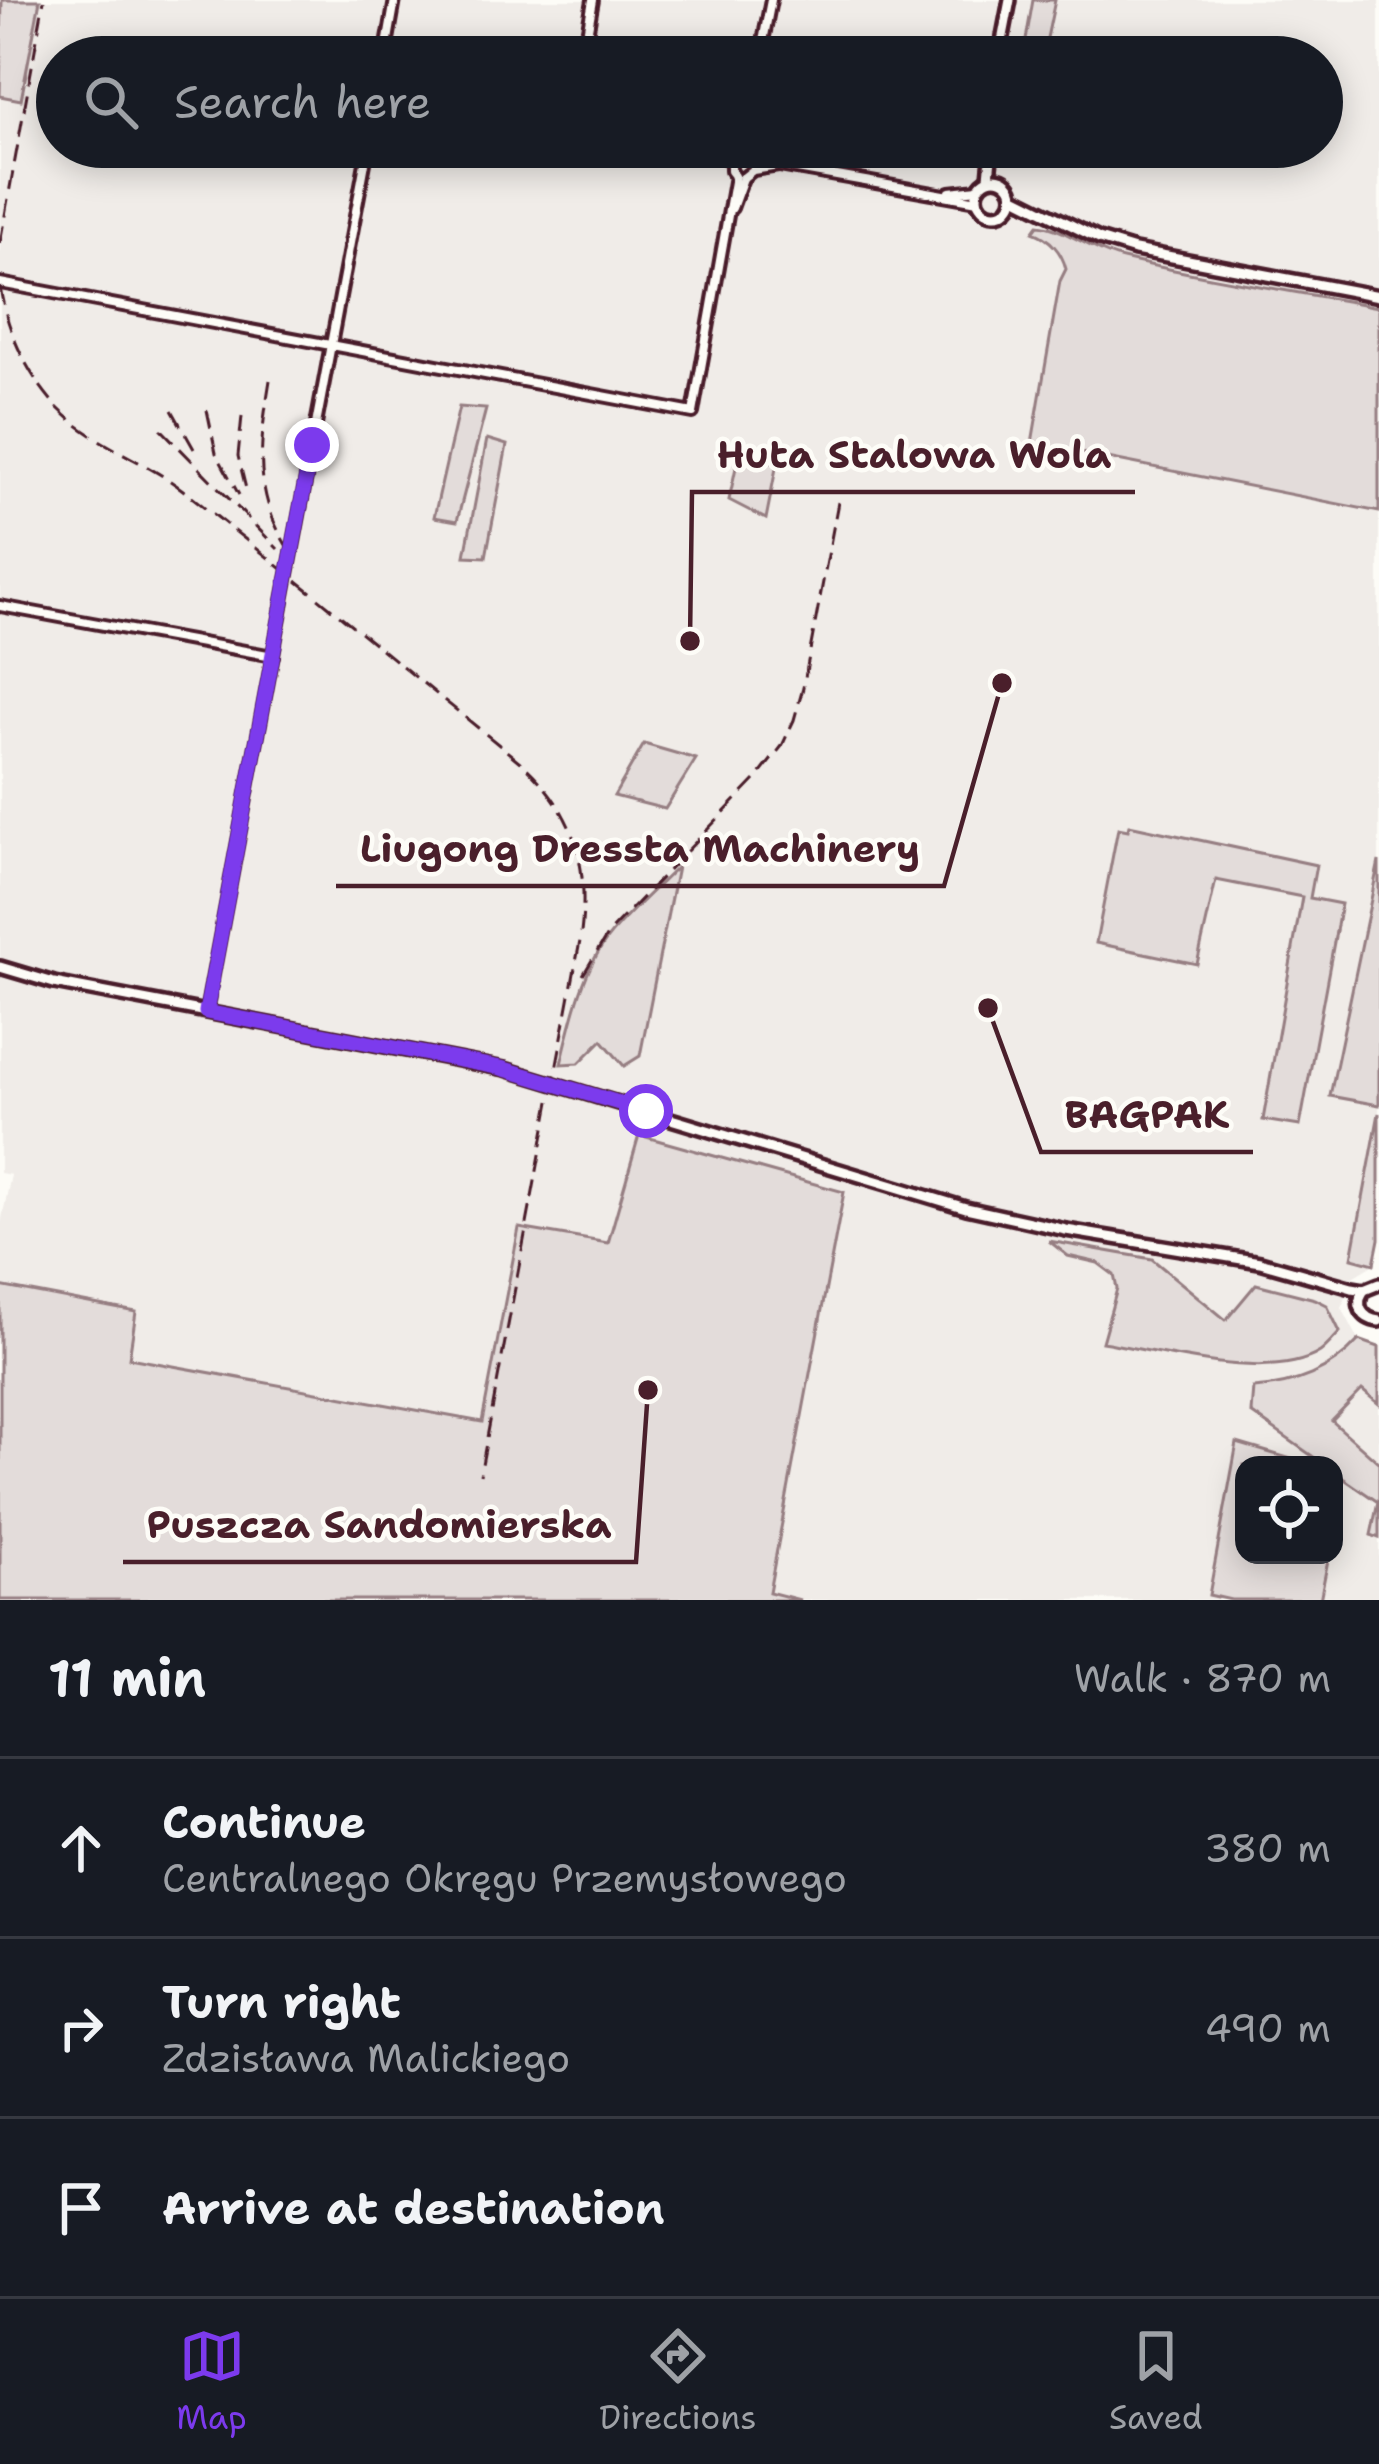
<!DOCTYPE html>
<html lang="en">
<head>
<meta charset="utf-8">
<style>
  body { margin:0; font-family:"Shantell Sans",sans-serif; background:#242831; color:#f1f3f6 }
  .controls { position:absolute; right:36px; bottom:36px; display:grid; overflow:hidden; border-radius:24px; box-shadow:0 6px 30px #0003 }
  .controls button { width:108px; height:108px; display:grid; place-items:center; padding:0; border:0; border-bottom:3px solid #363941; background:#171b24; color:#f1f3f6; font:60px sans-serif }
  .stop { position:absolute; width:36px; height:36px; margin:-27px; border:9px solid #7c3aed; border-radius:50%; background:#fff }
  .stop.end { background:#7c3aed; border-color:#fff; box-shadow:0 3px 12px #0008 }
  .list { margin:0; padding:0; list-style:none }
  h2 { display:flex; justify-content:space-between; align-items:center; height:156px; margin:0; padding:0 48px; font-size:51px }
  h2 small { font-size:39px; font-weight:400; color:#9ea1a6 }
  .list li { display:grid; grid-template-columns:78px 1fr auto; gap:36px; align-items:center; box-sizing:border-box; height:180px; padding:0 48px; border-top:3px solid #363941 }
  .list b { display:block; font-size:45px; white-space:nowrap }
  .list p { margin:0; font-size:39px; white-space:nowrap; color:#9ea1a6 }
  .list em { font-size:39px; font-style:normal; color:#9ea1a6 }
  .icon { flex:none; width:66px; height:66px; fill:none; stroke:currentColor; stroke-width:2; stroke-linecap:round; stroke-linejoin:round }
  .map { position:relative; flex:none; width:1379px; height:1600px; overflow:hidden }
  .search { position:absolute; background:#171b24; box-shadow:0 6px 30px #0003; left:36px; right:36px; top:36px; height:132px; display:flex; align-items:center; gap:30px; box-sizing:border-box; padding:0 42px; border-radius:66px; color:#9ea1a6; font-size:45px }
  .sheet { height:696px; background:#171b24 }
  nav { display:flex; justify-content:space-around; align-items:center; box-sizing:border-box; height:168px; border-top:3px solid #363941; background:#171b24; font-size:33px; color:#9ea1a6 }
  nav a { display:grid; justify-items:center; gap:6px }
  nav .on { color:#7c3aed }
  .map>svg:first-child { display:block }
  .built { fill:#f0ece8; fill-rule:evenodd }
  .green { fill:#e3dcda; stroke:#967e82; stroke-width:3 }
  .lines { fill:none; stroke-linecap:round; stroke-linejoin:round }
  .street-casing { stroke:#4a1f2b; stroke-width:16 }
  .secondary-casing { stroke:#4a1f2b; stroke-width:18 }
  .street { stroke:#fdfcf7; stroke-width:8 }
  .secondary { stroke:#fdfcf7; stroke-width:9 }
  .rail { stroke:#4a1f2b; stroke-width:3; stroke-dasharray:18 9; stroke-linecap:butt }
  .route { stroke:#7c3aed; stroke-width:15 }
  .leader { fill:none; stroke:#4a1f2b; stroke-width:4.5 }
  .callout-dot { fill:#4a1f2b; stroke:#fdfcf7; stroke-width:4.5 }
  .callout-label { font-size:39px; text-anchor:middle; font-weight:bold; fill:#4a1f2b; stroke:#fdfcf7; stroke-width:9; stroke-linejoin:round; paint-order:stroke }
</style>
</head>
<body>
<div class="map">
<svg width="1379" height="1600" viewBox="0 0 1379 1600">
  <rect width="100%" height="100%" fill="#fdfcf7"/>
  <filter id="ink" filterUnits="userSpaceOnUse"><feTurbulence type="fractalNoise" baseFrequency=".00833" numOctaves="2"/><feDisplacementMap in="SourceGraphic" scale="24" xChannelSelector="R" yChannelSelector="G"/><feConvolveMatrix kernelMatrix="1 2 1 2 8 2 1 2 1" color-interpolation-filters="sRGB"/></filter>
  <g filter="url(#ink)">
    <path class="built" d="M0,0H1379V1239L1374,1264L1351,1278L1342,1308L1359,1340L1379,1347V1600H800L769,1593L844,1193L639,1136L608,1243L519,1228L482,1422L129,1357L136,1311L0,1286V1228L11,1175L0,1173ZM57,57H1322V147H57ZM1244,1465H1334V1555H1244Z"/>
    <g class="green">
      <polygon points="2,0 40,0 21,100 0,96"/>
      <polygon points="1033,0 1055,0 1043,57 1023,57"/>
      <path d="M1038,225C1064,227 1093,252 1123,259C1207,279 1294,291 1379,307V512L1032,443L1060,281L1066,269C1062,252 1050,238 1033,232Z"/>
      <polygon points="459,407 486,409 457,521 434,517"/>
      <polygon points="487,439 507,445 486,557 465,556"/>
      <polygon points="738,458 777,463 766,519 729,500"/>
      <polygon points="644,744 696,759 665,809 614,796"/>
      <polygon points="1129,825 1316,865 1310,898 1341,904 1300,1126 1263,1120 1302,897 1216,880 1197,964 1096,943 1118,828 1128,830"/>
      <polygon points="1379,861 1379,1105 1330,1096"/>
      <path d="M677,867L640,1056L624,1066L602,1040L579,1063L561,1064C571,1022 583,967 611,934C631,910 655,889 677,867Z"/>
      <polygon points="1379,1113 1379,1239 1374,1264 1352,1258"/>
      <polygon points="639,1135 844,1192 769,1592 800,1600 0,1600 0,1286 136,1312 129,1358 482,1422 519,1228 608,1243"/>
      <path d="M1049,1241L1152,1259L1226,1320L1256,1284L1315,1299L1327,1305L1340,1332C1334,1338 1327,1347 1320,1352C1270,1384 1158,1351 1102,1342L1117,1289L1114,1275L1098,1263L1068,1256Z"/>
      <path d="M1359,1340L1379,1347V1404L1362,1390L1332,1421L1379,1463V1538L1371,1535L1378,1502L1334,1472V1465H1325L1251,1413L1253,1388C1295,1385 1330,1372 1359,1340Z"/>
      <polygon points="1237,1443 1305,1463 1306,1465 1244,1465 1244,1555 1329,1555 1320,1600 1231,1600 1209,1595"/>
    </g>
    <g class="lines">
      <g class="street-casing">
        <g id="street">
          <polyline points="385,57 395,0"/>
          <polyline points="583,57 593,0"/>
          <polyline points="760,57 771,0"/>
          <polyline points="731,161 735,157 744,155 752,161 978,201"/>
          <polyline points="743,178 753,170 778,166"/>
          <polyline points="950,192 978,189"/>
          <polyline points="732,208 743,178"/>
          <polyline points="0,283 693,413 735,176 731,171 731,161 715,154 680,147"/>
          <polyline points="0,606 273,656"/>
          <polyline points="206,1012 368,147"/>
        </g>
      </g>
      <g class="secondary-casing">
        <g id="secondary">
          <polyline points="999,57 1010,0"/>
          <polyline points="989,178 992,147"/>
          <circle cx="995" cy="196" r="18"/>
          <polyline points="1013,196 1099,239 1135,250 1379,296"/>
          <polyline points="0,967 54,983 505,1069 966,1208 1066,1230 1260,1262 1352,1288 1364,1290 1379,1284"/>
          <path d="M1364,1290C1354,1305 1362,1319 1379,1321"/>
        </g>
      </g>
      <use href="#street" class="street"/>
      <use href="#secondary" class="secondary"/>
      <g class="rail">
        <polyline points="0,243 44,0"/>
        <path d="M0,287C7,332 28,377 60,410C95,445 144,460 183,490C296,579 408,671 520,762C577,812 590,868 580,941L480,1475"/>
        <path d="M270,380C260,442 252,491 288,548"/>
        <polyline points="172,410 194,449"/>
        <polyline points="207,410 216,453 239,495"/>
        <polyline points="242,416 238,456 246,489"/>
        <polyline points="161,429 278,549"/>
        <polyline points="583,975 609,932 757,778 782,746 794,720 803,688 838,502"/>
      </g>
    </g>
  </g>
  <g class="lines" filter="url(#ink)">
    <polyline class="route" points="312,445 206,1012 501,1068 646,1111"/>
  </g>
  <path class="leader" d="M690 641L692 492H1135M1002 683L944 886H336M988 1008L1041 1152H1253M648 1390L636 1562H123"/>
  <g class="callout-dot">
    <circle cx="690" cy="641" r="12"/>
    <circle cx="1002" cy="683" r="12"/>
    <circle cx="988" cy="1008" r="12"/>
    <circle cx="648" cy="1390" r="12"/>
  </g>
  <g class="callout-label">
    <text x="914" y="468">Huta Stalowa Wola</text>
    <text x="640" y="862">Liugong Dressta Machinery</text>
    <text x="1147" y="1128">BAGPAK</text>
    <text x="379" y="1538">Puszcza Sandomierska</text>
  </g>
</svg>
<div class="controls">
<button><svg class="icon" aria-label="locate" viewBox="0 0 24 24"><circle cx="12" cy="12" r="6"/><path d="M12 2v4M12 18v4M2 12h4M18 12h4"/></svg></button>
</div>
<div class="stop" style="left:646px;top:1111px"></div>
<div class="stop end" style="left:312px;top:445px"></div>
<div class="search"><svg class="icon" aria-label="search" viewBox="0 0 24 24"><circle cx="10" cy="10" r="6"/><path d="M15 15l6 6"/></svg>Search here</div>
</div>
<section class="sheet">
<h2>11 min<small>Walk · 870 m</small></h2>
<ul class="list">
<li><svg class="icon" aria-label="ahead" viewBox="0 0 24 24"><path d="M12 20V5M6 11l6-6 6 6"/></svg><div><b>Continue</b><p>Centralnego Okręgu Przemysłowego</p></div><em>380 m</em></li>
<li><svg class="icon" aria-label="right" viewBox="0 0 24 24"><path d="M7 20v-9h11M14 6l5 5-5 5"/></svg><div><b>Turn right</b><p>Zdzisława Malickiego</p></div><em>490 m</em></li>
<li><svg class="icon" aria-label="arrive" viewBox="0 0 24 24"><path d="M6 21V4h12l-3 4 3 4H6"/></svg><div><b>Arrive at destination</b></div></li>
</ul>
</section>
<nav>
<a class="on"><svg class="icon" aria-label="map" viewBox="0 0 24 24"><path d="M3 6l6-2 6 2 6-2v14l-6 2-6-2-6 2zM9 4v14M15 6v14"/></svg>Map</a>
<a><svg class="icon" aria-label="directions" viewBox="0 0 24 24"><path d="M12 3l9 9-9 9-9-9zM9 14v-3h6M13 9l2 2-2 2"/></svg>Directions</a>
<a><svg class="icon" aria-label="saved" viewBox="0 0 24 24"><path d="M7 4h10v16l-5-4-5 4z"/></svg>Saved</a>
</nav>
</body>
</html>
